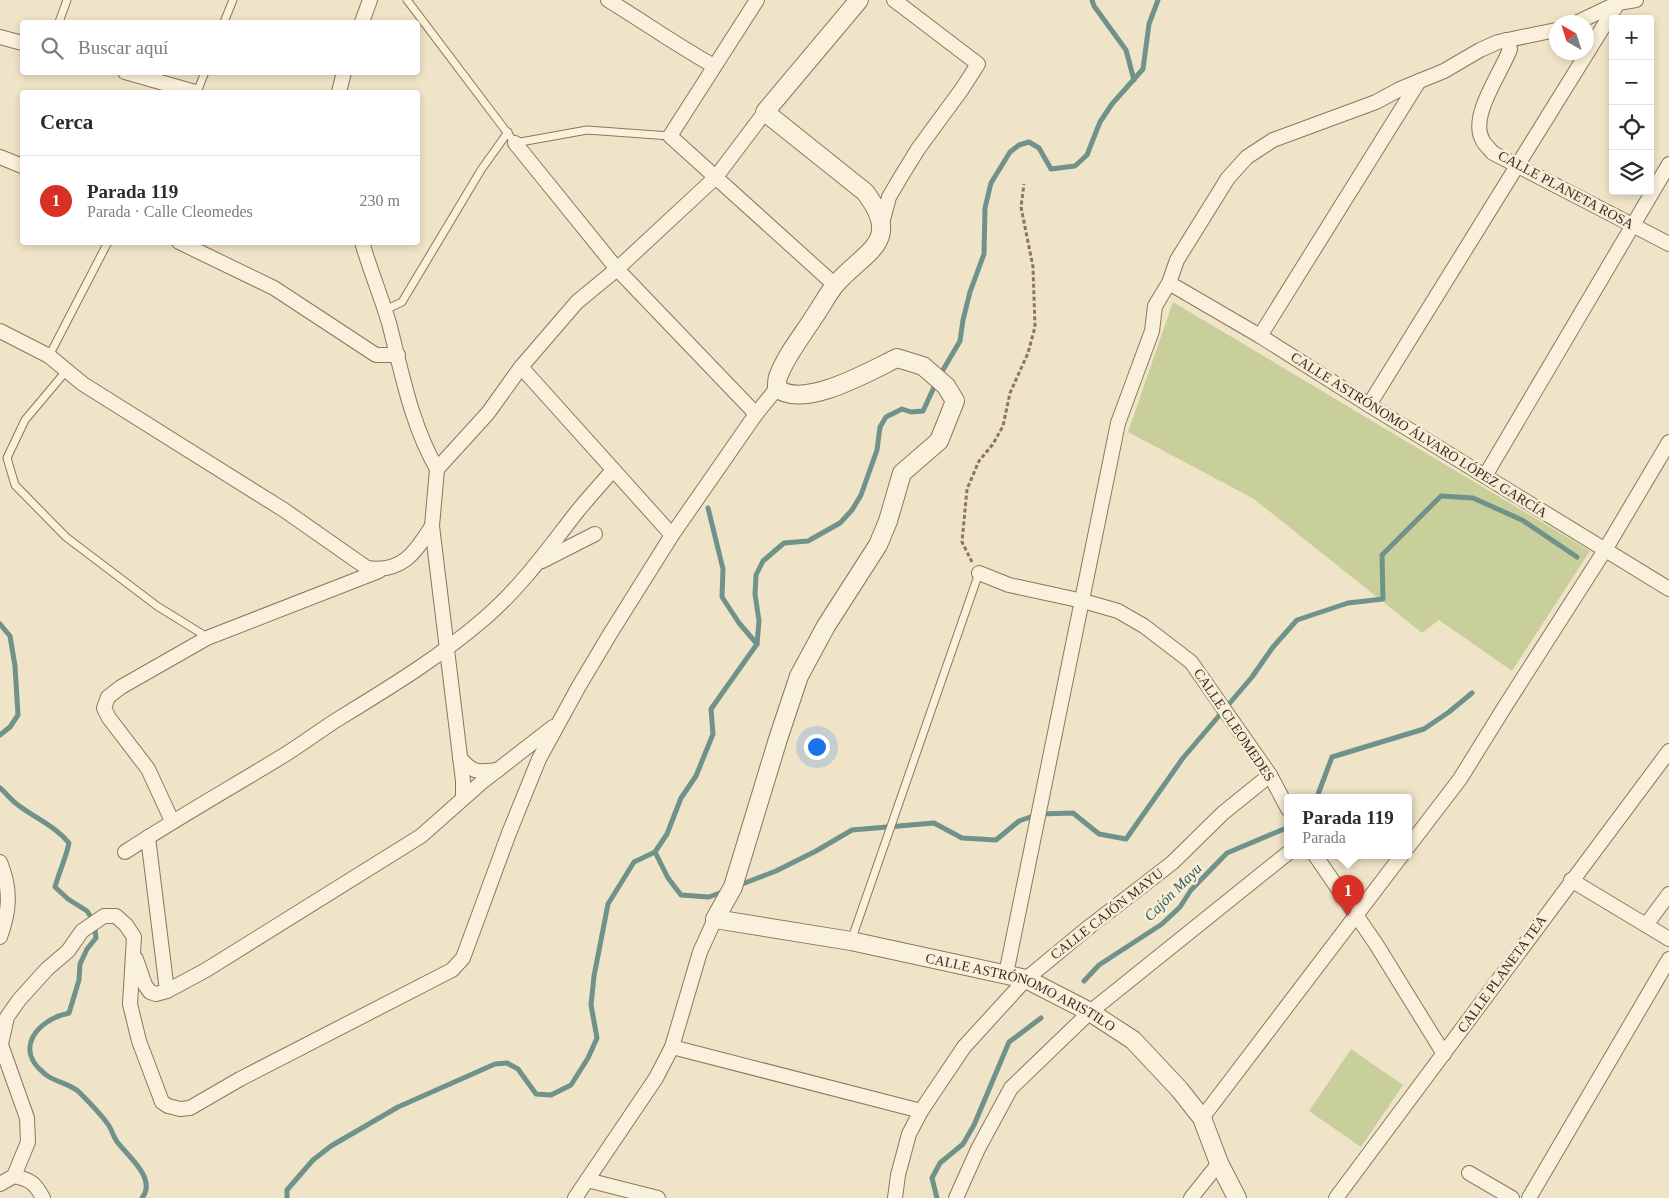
<!DOCTYPE html>
<html lang="es">
<head>
<meta charset="utf-8">
<style>
  body { margin:0; font-family:"Times New Roman",serif; background:#f2f2f3; color:#2b2b33 }
  .controls { position:absolute; right:15px; top:15px; display:grid; overflow:hidden; border-radius:5px; box-shadow:0 2px 8px #0003 }
  .controls button { width:45px; height:45px; display:grid; place-items:center; padding:0; border:0; border-bottom:1px solid #e1e1e2; background:#fff; color:#2b2b33; font:25px sans-serif }
  .compass { position:absolute; left:1549px; top:15px; width:45px; height:45px; border-radius:50%; background:#fff; box-shadow:0 2px 8px #0003; rotate:321deg }
  .you { position:absolute; left:816px; top:746px; width:18px; height:18px; margin:-12px; border:4px solid #fff; border-radius:50%; background:#1a73e8; box-shadow:0 0 0 8px #1a73e833 }
  .badge { display:grid; place-items:center; width:32px; height:32px; border-radius:50%; background:#d93025; color:#fff; font-size:16px; font-weight:700 }
  .pin { position:absolute; translate:-50% -41px; filter:drop-shadow(0 1px 2px #0008) }
  .pin::after { content:''; position:absolute; top:26px; width:18px; height:15px; background:inherit; clip-path:polygon(0 0,100% 0,50% 100%) }
  .popup { position:absolute; left:1284px; top:794px; width:128px; height:65px; box-sizing:border-box; display:grid; place-content:center; border-radius:5px; background:#fff; filter:drop-shadow(0 1px 4px #0005); font-size:16px; white-space:nowrap; color:#7c7c81 }
  .popup b { font-size:19px; color:#2b2b33 }
  .popup::after { content:''; position:absolute; left:50%; top:100%; margin-left:-10px; border:10px solid transparent; border-top-color:#fff }
  .list { margin:0; padding:0; list-style:none }
  h2 { display:flex; justify-content:space-between; align-items:center; height:65px; margin:0; padding:0 20px; font-size:21px }
  h2 small { font-size:16px; font-weight:400; color:#7c7c81 }
  .list li { display:grid; grid-template-columns:32px 1fr auto; gap:15px; align-items:center; box-sizing:border-box; height:90px; padding:0 20px; border-top:1px solid #e1e1e2 }
  .list b { display:block; font-size:19px; white-space:nowrap }
  .list p { margin:0; font-size:16px; white-space:nowrap; color:#7c7c81 }
  .list em { font-size:16px; font-style:normal; color:#7c7c81 }
  .icon { flex:none; width:28px; height:28px; fill:none; stroke:currentColor; stroke-width:2; stroke-linecap:round; stroke-linejoin:round }
  .map { position:relative; flex:none; width:1669px; height:1198px; overflow:hidden }
  .search { position:absolute; background:#fff; box-shadow:0 2px 8px #0003; left:20px; top:20px; width:400px; height:55px; display:flex; align-items:center; gap:12px; box-sizing:border-box; padding:0 18px; border-radius:5px; color:#7c7c81; font-size:19px }
  .panel { position:absolute; background:#fff; box-shadow:0 2px 8px #0003; left:20px; top:90px; width:400px; height:155px; border-radius:5px }
  .map>svg:first-child { display:block }
  .green { fill:#c9cf9b }
  .lines { fill:none; stroke-linecap:round; stroke-linejoin:round }
  .stream { stroke:#6f938a; stroke-width:5 }
  .service-casing { stroke:#8d765c; stroke-width:9 }
  .minor-casing { stroke:#8d765c; stroke-width:16 }
  .tertiary-casing { stroke:#8d765c; stroke-width:20 }
  .path { stroke:#8d765c; stroke-width:3; stroke-dasharray:4 2.5; stroke-linecap:butt }
  .service { stroke:#faf1dc; stroke-width:7 }
  .minor { stroke:#faf1dc; stroke-width:14 }
  .tertiary { stroke:#faf1dc; stroke-width:18 }
  .labels { text-anchor:middle; dominant-baseline:central; stroke-width:5; stroke-linejoin:round; paint-order:stroke }
  .street-label { font-size:14px; fill:#3d2e20; stroke:#f7eed8 }
  .water-label { font-size:15px; font-style:italic; fill:#2f5d5a; stroke:#f7eed8 }
</style>
</head>
<body>
<div class="map">
<svg width="1669" height="1198" viewBox="0 0 1669 1198">
  <rect width="100%" height="100%" fill="#f0e4c8"/>
  <g class="green">
    <polygon points="1173,302 1590,551 1512,671 1439,620 1422,633 1254,499 1128,432"/>
    <polygon points="1351,1049 1403,1085 1361,1147 1309,1111"/>
  </g>
  <g class="lines">
    <g class="stream">
      <polyline points="1092,0 1094,6 1126,50 1134,80"/>
      <polyline points="940,375 960,341 963,320 970,292 984,254 985,208 991,183 1010,152 1019,145 1029,142 1039,148 1051,169 1075,166 1087,155 1100,122 1112,104 1143,69 1149,24 1158,0"/>
      <polyline points="708,508 723,569 722,597 739,623 757,644"/>
      <polyline points="0,624 10,636 15,666 18,715 10,727 0,735"/>
      <path d="M0,788C6,793 11,800 18,805C35,818 55,826 69,843C66,858 59,872 55,887L68,899L87,911L94,922L96,938L87,949L80,964L79,980L69,1013C37,1020 13,1049 45,1074C54,1082 69,1083 79,1092C88,1101 99,1112 107,1123C112,1129 113,1137 118,1143C129,1157 157,1179 142,1198"/>
      <polyline points="1317,797 1332,757 1424,729 1449,712 1472,693"/>
      <polyline points="655,852 668,878 681,895 709,897 725,891"/>
      <polyline points="737,886 776,871 816,851 852,830 934,823 962,838 996,840 1019,821 1039,814 1073,813 1099,834 1126,839 1183,758 1252,677 1273,647 1297,620 1348,603 1383,599 1382,555 1441,496 1473,498 1522,520 1577,557"/>
      <polyline points="1084,981 1099,965 1162,924 1180,907 1191,890 1227,853 1284,829"/>
      <polyline points="287,1198 287,1190 313,1160 331,1146 398,1107 495,1064 507,1063 518,1069 536,1094 551,1095 571,1085 588,1058 597,1038 591,1005 594,976 608,904 634,862 655,852 667,834 681,798 696,776 713,734 711,709 757,644 759,621 755,594 756,575 763,561 784,543 808,541 840,523 852,510 861,495 877,450 880,427 886,417 902,409 911,412 923,411 936,383"/>
      <polyline points="937,1198 932,1178 940,1163 963,1144 974,1125 1009,1042 1041,1018"/>
    </g>
    <g class="service-casing">
      <g id="service">
        <polyline points="407,0 515,143 587,130 670,136"/>
        <polyline points="59,22 67,0"/>
        <polyline points="224,22 233,0"/>
        <polyline points="197,92 205,72"/>
        <polyline points="385,310 402,302 481,170 508,132"/>
        <polyline points="49,356 108,242"/>
        <polyline points="67,370 25,420 7,458 15,485 66,537 157,606 207,637"/>
        <polyline points="851,941 979,573"/>
      </g>
    </g>
    <g class="minor-casing">
      <g id="minor">
        <path d="M608,0C644,22 678,46 714,66"/>
        <polyline points="757,0 670,136 835,285"/>
        <polyline points="362,22 370,0"/>
        <polyline points="1578,22 1618,3 1636,0"/>
        <polyline points="0,37 22,43"/>
        <path d="M1506,40L1510,49C1502,72 1468,117 1483,141C1485,145 1490,149 1493,153L1669,244"/>
        <polyline points="125,72 195,92"/>
        <polyline points="339,92 344,72"/>
        <polyline points="515,143 617,269 756,414"/>
        <polyline points="0,157 22,166"/>
        <polyline points="881,227 889,197 902,175 918,149 962,89 978,64 894,0"/>
        <polyline points="179,242 274,288 376,355 398,355"/>
        <path d="M362,242C370,270 381,296 389,323C402,373 411,424 437,469"/>
        <polyline points="1169,283 1260,336 1369,405 1669,589"/>
        <path d="M0,331L49,356L83,384L284,510L367,568C402,573 415,553 432,526"/>
        <polyline points="1260,336 1419,81"/>
        <polyline points="521,367 672,535"/>
        <polyline points="1369,405 1618,3"/>
        <polyline points="1485,476 1669,164"/>
        <polyline points="542,561 595,534"/>
        <polyline points="979,573 1009,585 1083,601 1118,611 1144,626 1191,662 1270,775 1288,809"/>
        <path d="M460,758C474,774 478,772 498,770"/>
        <polyline points="463,798 463,781 432,526 437,469 488,413 521,367 577,302 617,269 716,177 765,112"/>
        <polyline points="172,821 148,769 109,718 104,708 108,697 121,687 207,638 379,571"/>
        <polyline points="148,837 167,991"/>
        <polyline points="1408,847 1460,779 1504,708 1605,550 1669,442"/>
        <path d="M125,852C177,818 232,787 286,754C305,742 323,728 343,716C392,686 441,656 485,618C521,587 548,549 576,513C588,498 601,484 613,470"/>
        <polyline points="1315,855 1376,944 1444,1054"/>
        <path d="M0,862C11,889 10,910 0,937"/>
        <polyline points="1571,880 1669,939"/>
        <polyline points="1646,925 1669,894"/>
        <polyline points="136,959 145,985 150,992 156,994 167,991 206,970 421,836 482,782 553,727"/>
        <polyline points="1006,974 1118,423 1152,331 1155,306 1169,283 1177,260 1228,178 1247,157 1273,140 1376,102 1400,89 1444,71 1480,50 1498,42 1556,30"/>
        <polyline points="0,1042 27,1118 28,1142 14,1176 0,1184"/>
        <polyline points="1,1044 7,1017 19,1000 47,969 68,951 82,931 104,916 116,916 126,925 134,937 130,1004 139,1041 162,1102 168,1106 180,1109 190,1108 240,1079 452,970 463,958 509,833 539,759 579,686 610,634 672,535 756,414 777,388"/>
        <polyline points="672,1047 921,1111"/>
        <polyline points="1202,1118 1402,855"/>
        <polyline points="1469,1173 1512,1198"/>
        <path d="M14,1176C31,1180 35,1183 43,1198"/>
        <polyline points="587,1180 658,1198"/>
        <polyline points="575,1198 656,1078 672,1047 700,952 715,919"/>
        <polyline points="895,1198 898,1175 909,1134 921,1111 964,1047 1026,979 1089,927 1172,863 1223,813 1270,775"/>
        <polyline points="956,1198 978,1149 1011,1088 1090,1012 1288,853"/>
        <polyline points="1191,1198 1219,1163"/>
        <path d="M1336,1198C1448,1050 1557,899 1669,751"/>
        <polyline points="1529,1198 1669,959"/>
      </g>
    </g>
    <g class="tertiary-casing">
      <g id="tertiary">
        <path id="s1" d="M859,0L765,112L865,192C904,243 864,251 835,285C827,295 821,307 814,317C802,336 786,355 778,377C777,380 777,384 777,388C803,410 870,371 897,358L923,366L946,386L955,401L939,441L902,473L888,521L878,545L826,626L799,676L778,739L733,887L715,919L851,941L1026,979L1090,1012L1133,1040L1179,1089L1202,1118L1219,1163L1237,1198"/>
      </g>
    </g>
    <polyline class="path" points="972,562 962,542 967,489 979,461 993,444 1003,426 1010,393 1028,353 1035,327 1033,267 1021,207 1024,184"/>
    <use href="#service" class="service"/>
    <use href="#minor" class="minor"/>
    <use href="#tertiary" class="tertiary"/>
  </g>
  <g class="labels">
    <g class="street-label">
      <text transform="translate(1566 190) rotate(28)">CALLE PLANETA ROSA</text>
      <text transform="translate(1419 435) rotate(32)">CALLE ASTRÓNOMO ÁLVARO LÓPEZ GARCÍA</text>
      <text transform="translate(1234 725) rotate(56)">CALLE CLEOMEDES</text>
      <text transform="translate(1107 914) rotate(-38)">CALLE CAJÓN MAYU</text>
      <text transform="translate(1502 974) rotate(-54)">CALLE PLANETA TEA</text>
      <text stroke="none"><textPath href="#s1" startOffset="1608">CALLE ASTRÓNOMO ARISTILO</textPath></text>
    </g>
    <g class="water-label">
      <text transform="translate(1173 892) rotate(-45)">Cajón Mayu</text>
    </g>
  </g>
</svg>
<div class="controls">
<button>+</button>
<button>−</button>
<button><svg class="icon" aria-label="locate" viewBox="0 0 24 24"><circle cx="12" cy="12" r="6"/><path d="M12 2v4M12 18v4M2 12h4M18 12h4"/></svg></button>
<button><svg class="icon" aria-label="layers" viewBox="0 0 24 24"><path d="M12 4l9 5-9 5-9-5zM3 14l9 5 9-5"/></svg></button>
</div>
<svg class="compass" viewBox="-18 -18 36 36"><path d="M0-13l5 13h-10z" fill="#e53935"/><path d="M0 13l5-13h-10z" fill="#7c7c81"/></svg>
<div class="you"></div>
<div class="pin badge" style="left:1348px;top:916px">1</div>
<div class="popup"><b>Parada 119</b>Parada</div>
<div class="search"><svg class="icon" aria-label="search" viewBox="0 0 24 24"><circle cx="10" cy="10" r="6"/><path d="M15 15l6 6"/></svg>Buscar aquí</div>
<section class="panel">
<h2>Cerca<small></small></h2>
<ul class="list">
<li><span class="badge">1</span><div><b>Parada 119</b><p>Parada · Calle Cleomedes</p></div><em>230 m</em></li>
</ul>
</section>
</div>
</body>
</html>
